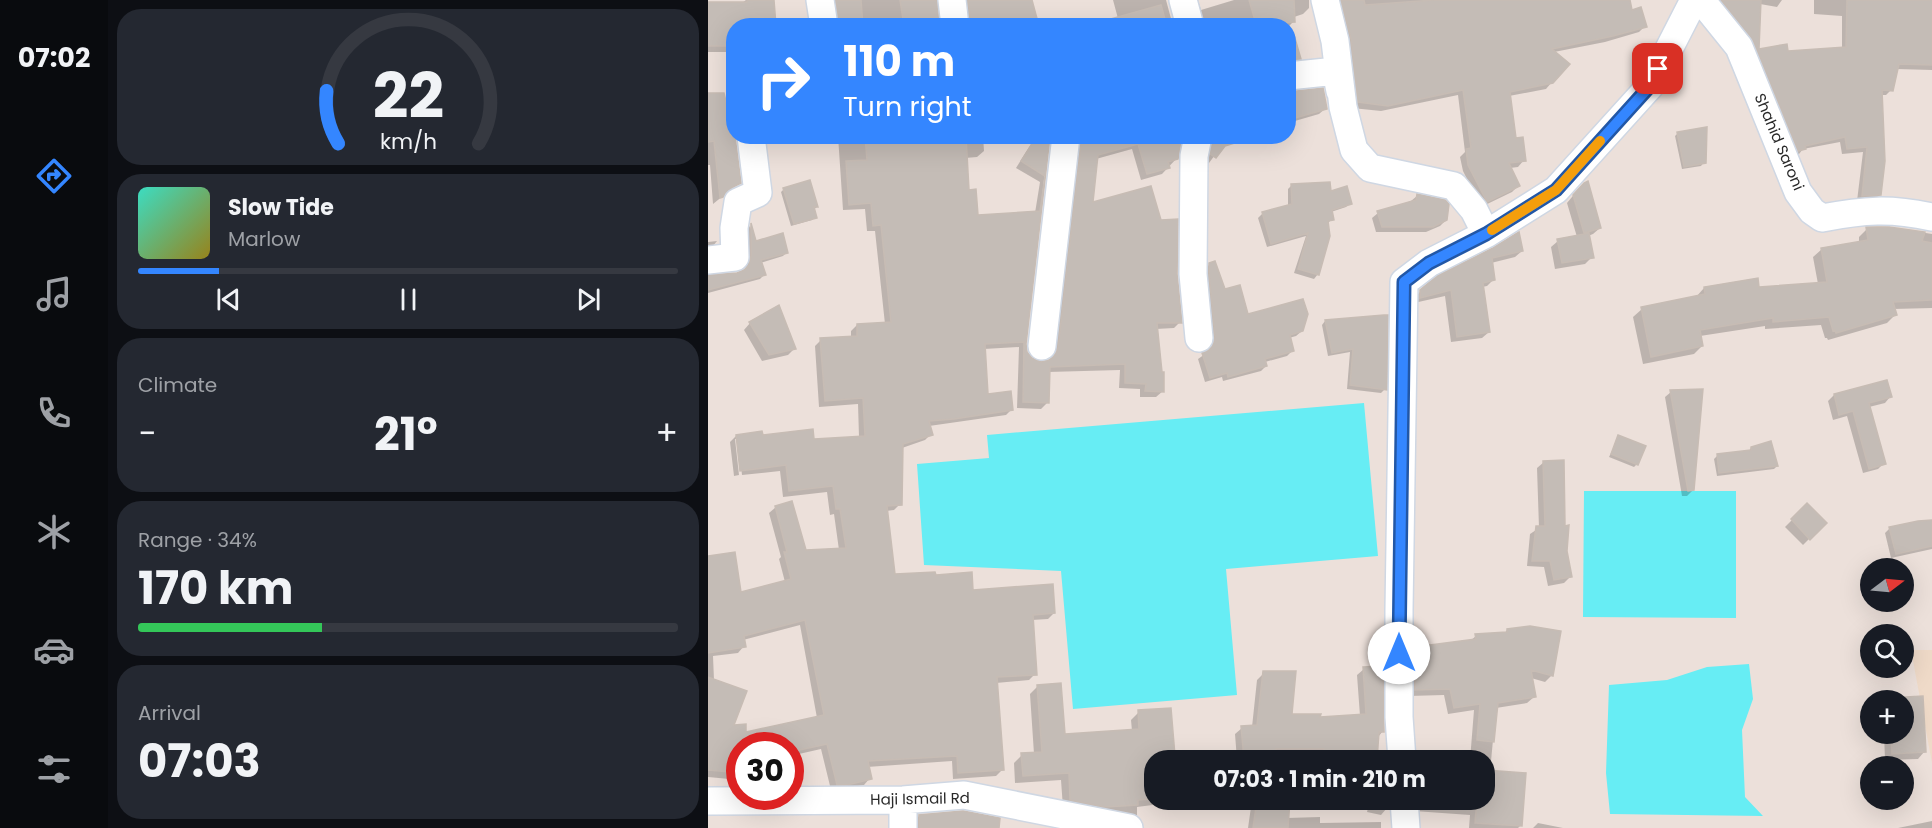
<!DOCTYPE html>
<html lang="en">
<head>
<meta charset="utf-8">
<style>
	body { margin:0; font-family:Poppins,sans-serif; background:#242831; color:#f1f3f6; height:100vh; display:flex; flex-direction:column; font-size:22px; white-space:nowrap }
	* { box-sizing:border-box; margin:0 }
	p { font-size:20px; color:#9ea1a6 }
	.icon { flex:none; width:33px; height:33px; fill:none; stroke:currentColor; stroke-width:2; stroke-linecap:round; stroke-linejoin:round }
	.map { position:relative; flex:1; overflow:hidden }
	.details { display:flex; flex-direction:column; gap:9px; padding:9px; background:#0d0f14; width:600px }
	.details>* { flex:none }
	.hud { position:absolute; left:18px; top:18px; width:570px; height:126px; border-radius:24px; box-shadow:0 6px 24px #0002; background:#3486ff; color:#fff; overflow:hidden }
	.needle { width:39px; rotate:74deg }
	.controls { position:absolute; left:1152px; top:558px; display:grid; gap:12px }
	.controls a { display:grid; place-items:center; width:54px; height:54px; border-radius:50%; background:#171b24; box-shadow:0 6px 24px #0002; font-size:30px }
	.speed { position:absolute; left:18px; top:732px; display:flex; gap:12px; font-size:30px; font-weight:700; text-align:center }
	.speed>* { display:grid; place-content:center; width:78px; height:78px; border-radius:50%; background:#171b24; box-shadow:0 6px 24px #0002; line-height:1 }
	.speed .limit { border:9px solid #d22; background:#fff; color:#111 }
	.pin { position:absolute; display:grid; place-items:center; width:51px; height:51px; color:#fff; margin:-26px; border-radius:12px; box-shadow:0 3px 9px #0006 }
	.me { position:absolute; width:66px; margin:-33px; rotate:0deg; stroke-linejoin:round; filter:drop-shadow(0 0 4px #0008) }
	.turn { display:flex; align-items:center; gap:21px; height:126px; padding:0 18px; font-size:27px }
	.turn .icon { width:78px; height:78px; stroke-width:2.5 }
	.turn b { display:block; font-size:42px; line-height:51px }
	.big { font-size:45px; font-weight:700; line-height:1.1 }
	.details .tile { flex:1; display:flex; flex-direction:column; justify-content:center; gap:9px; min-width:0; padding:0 21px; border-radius:24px; background:#242831 }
	.details .dial { align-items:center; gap:0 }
	.dial svg { height:156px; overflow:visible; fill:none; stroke:#363941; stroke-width:7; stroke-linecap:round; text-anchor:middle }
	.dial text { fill:#f1f3f6; stroke:none }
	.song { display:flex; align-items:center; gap:18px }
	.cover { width:72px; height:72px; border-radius:9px; background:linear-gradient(135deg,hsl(170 70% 55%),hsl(50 70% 35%)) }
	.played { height:6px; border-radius:3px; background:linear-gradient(90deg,#3486ff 15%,#363941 15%) }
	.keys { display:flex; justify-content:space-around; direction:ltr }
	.heat { display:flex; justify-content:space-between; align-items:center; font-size:33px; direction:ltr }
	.charge { height:9px; border-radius:4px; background:linear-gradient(90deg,#34c759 34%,#363941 0) }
	.trip { position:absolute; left:436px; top:750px; width:351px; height:60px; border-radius:24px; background:#171b24; box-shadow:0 6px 24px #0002; font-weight:700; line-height:60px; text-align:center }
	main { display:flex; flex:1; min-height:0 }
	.menu { display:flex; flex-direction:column; width:108px; justify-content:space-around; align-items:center; background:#090b0e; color:#9ea1a6 }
	.menu .icon { width:42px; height:42px }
	.menu .on { color:#3486ff }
	.menu b { font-size:27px; color:#f1f3f6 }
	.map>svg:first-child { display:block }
	.education { fill:#efdac8 }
	.water { fill:#67edf4 }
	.shadow { fill:#0003; fill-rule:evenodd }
	.building { fill:#c4bcb6; stroke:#c7bcb4; stroke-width:1.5 }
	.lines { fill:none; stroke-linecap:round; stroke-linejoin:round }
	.street-casing { stroke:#cfd7e3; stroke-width:30 }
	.street { stroke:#fff; stroke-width:27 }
	.route-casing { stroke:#2257a6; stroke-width:15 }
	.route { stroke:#3486ff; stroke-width:10 }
	.slow { stroke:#f59e0b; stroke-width:10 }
	.labels { text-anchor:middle; stroke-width:4.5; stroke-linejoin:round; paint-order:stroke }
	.street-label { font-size:15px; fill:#292929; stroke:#fff }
</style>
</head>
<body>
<main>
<nav class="menu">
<b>07:02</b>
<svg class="icon on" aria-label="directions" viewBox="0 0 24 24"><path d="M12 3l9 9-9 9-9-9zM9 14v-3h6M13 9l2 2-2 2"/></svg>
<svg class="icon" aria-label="music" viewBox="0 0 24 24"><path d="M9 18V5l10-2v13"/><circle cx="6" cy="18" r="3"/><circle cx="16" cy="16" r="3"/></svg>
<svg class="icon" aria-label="phone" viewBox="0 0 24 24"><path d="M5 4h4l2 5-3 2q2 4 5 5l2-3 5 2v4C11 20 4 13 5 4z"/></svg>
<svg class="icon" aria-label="climate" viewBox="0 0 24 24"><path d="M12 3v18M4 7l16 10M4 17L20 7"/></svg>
<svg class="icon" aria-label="car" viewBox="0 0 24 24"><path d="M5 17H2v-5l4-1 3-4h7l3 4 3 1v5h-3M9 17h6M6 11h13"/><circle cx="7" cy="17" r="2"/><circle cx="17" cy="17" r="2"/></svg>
<svg class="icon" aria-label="filters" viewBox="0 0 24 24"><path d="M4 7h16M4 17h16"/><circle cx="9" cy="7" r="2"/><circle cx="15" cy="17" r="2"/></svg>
</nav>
<section class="details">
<div class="tile dial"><svg viewBox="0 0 100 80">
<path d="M14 69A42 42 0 1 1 86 69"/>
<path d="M14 69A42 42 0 0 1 8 42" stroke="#3486ff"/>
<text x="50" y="56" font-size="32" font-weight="700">22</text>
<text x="50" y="72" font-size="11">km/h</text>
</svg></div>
<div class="tile">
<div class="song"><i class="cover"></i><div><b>Slow Tide</b><p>Marlow</p></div></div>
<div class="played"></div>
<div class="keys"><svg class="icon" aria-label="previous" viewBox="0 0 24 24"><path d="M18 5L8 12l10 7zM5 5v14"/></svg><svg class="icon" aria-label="pause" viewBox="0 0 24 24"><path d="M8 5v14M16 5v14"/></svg><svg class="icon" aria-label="next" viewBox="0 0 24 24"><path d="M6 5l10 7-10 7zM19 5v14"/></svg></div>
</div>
<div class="tile"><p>Climate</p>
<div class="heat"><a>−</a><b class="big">21°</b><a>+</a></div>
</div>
<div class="tile"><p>Range · 34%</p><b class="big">170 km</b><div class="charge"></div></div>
<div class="tile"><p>Arrival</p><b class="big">07:03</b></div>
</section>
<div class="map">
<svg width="1224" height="828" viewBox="0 0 1224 828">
	<rect width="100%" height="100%" fill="#ece0da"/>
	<!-- education -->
	<path class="education" d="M1203 650H1224V763Z"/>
	<!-- water -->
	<path class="water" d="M656 403 670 556 518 569 529 695 365 709 353 571 216 565 209 464 281 458 279 435Z
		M876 491H1028V618L875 617Z
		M1041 664 1045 699 1034 730 1037 797 1055 816 902 814 898 773 901 685 959 680 999 667Z"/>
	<!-- shadow -->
	<path class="shadow" d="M38 0H64L26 26 25 46 19 52H0V3H34Z
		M119 0H227L230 26H125Z
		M252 0H322L328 19 334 18 335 26H255Z
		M405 0H458L465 26H412Z
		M483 0H490L493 10 526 0H601V8L595 14 586 17V21L581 26 591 58 585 65H580V26H491Z
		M625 0H921L923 12 937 26 931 32 897 42 846 52 844 82 838 89 801 96 806 140 816 160 810 167 802 168 810 186 804 192 773 207 755 171 752 157 757 152 750 95 673 111 644 108Z
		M1004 0H1074L1069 7 1052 4 1049 51 1079 53 1134 49V16L1106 14V0H1224V70L1188 69 1183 90 1178 95H1172V195L1166 200 1149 201 1155 152 1134 154 1132 142 1095 149 1091 154 1085 155Z
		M392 19 401 26H386Z
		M580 93 618 108 611 114 580 123Z
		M0 95 31 183 5 204 2 165H0Z
		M970 133 996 162 993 166 974 169 967 136Z
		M130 136H275L276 151 269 157 257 158 259 191 268 217 327 213 332 182 308 168 328 136H341L317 344 318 352 323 359 333 363 341 362 344 355 368 145 367 136H472L469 158 454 174 433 180 424 149 388 159 384 204 468 274 472 322 466 328 448 329 455 391 448 397H432V389L411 388 412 370 340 372 339 403 333 409 309 408 311 347 276 349 279 395 304 409 298 415 221 426 223 434 217 440 194 448 192 504 186 510 178 511 185 576 226 577 264 592 346 613 340 619 324 620 327 674 321 680 288 683 294 770 288 776 245 779 244 761 159 767 162 778 156 785 123 790 113 749 82 756V746H32V780L0 777V558L32 594 77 582 71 559 73 557 61 513 68 507 97 552 131 550 126 514 122 515 119 492 75 497 72 471 34 475 30 439H27L31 475 26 476 22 442 28 436 105 440 151 437 150 404 111 407 107 346 113 340 143 338V331L149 325 177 324 167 231H159L157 209 135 210ZM92 625 109 718 37 734 23 726 6 680 5 656 30 653 36 646 35 640Z
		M499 136H521L501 163 497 161Z
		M584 185 621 193 642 203 638 207 623 212 624 219 620 223 610 274 606 279 586 273 598 236 559 247 550 218 554 214 580 206V189Z
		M76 189 109 207 105 210 107 217 104 220 83 226 73 192Z
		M869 191 892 228 885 234 880 236 884 257 877 264 847 269 843 247 850 241 869 237 859 203Z
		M709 196 738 220 732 226 718 232H668L664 218 670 213 703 201Z
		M42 226 47 243 79 252 75 256 52 263 56 275 52 279 0 293V277L30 274 37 270 39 261V229Z
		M1159 229H1193L1224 234V308L1185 309 1187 315 1179 323 1120 340 1119 338H1117L1113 325 1057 329V326L992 336 994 346 986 354 935 364 925 317 934 309 988 297 996 288H1050L1110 284 1105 257 1114 249 1151 243V237Z
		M9 241 5 246 0 247V242Z
		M786 249 814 251 807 257 783 263 785 280 779 286 774 287 781 332 774 338 743 342 737 296 706 303V298L713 291Z
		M502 264 516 291 539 316 594 331 588 336 581 338 585 350 579 356 557 362 558 366 553 371 515 381 514 377 497 382 490 359 500 352 502 343 496 270Z
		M678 316 677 389 673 393 639 389 642 352 620 356 614 325 617 321Z
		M42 323 86 349 80 355 54 361 36 330Z
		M1178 382 1182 397 1177 403 1161 407 1176 463 1170 469 1155 473 1139 416 1125 420 1120 401 1126 395Z
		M963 392 985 490 979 496H974L957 397Z
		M911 437 929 464 926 467 901 457Z
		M1043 448 1069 466 1066 469 1009 476 1006 459 1009 456 1040 452Z
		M836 462 863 576 856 583 840 586 836 567 819 566 822 534 831 528 829 468Z
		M1099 505 1117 523 1095 545 1077 527Z
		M1224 522V549L1183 558 1177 533 1182 528Z
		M799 630 844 675 837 682 823 678 826 697 819 703 788 708 782 772 813 825 810 828H761L762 815 706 811 703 800H777V760H762L766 710 740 714 736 695 701 696V655L707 649 762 641 768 636 796 634Z
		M656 669 675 731 670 737 667 760H611L610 755H584V760H529L527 734 534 728 544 727 549 680 556 673 583 716 611 718 652 716 649 675Z
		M330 686 355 735 424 731 423 720 431 712 462 710 466 760H447V800H471L468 802 429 807V815L422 823 355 808 353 780 307 783 306 763 314 755 326 754 322 694Z
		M1214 698 1216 752 1210 759 1177 760 1176 734H1196V700H1180Z
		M544 800H581L579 818 612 817V823L673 822V828H540Z
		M662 800H680L679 808 673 815 659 812Z
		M211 816 289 828H205V823Z
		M1224 821V828H1190Z
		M830 823 855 828H825Z"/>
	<!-- building -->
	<path class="building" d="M39 0H66L68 26H26V46H0V2H39Z
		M128 0H153L155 26H131Z
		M192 0H229L231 26H196Z
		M260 0H324L331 26H263Z
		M541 0H586L587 22 548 24Z
		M633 0H656L657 5 726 0H922L924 10 933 7 939 27 905 36 844 49 862 64 845 83 802 92 808 138 815 137 818 161 801 163 812 186 779 202 760 165 758 149 763 148 755 90 680 106 650 102 643 39Z
		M1013 0H1053L1051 49 1079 44 1080 51 1138 47 1139 0H1224V65L1191 64 1185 91 1174 90 1177 161 1173 195 1154 196 1159 147 1139 149 1137 137 1097 146 1098 149 1090 151 1045 41Z
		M453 5 459 26H400L399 20Z
		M586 35 593 59 580 60V36Z
		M615 88 619 109 580 120V92Z
		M0 93H16L26 136 27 137 33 183 23 188 15 197 12 198 6 141 0 142Z
		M999 127 998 163 976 167 969 132Z
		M157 136H258L261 190 268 189 270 215 332 211 337 176 313 161 329 136H342L318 344 319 352 324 358 333 362 341 360 346 356 350 348 374 136H474L470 159 460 162 462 168 439 174 430 144 390 155 385 202 443 186 453 220 470 219 469 274 474 323H449L454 372H456V392L437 391 438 384 417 383V364L342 367 341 403 315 402 316 342 277 344 280 394 303 391 305 410 246 419 221 421 225 435 195 444 194 505 179 506 187 574 227 572 228 575 264 572 265 590 345 584 347 613 325 615 329 675 289 677 296 770 250 773 249 756 160 761 164 779 139 785H129L119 744 82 752V746H32V773L0 770V677L39 691 26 725 38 724V732L116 715 97 620 36 636 38 647 0 653V556L27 552 33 592 83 579 76 552H79L67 506 84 501 98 550 138 548 132 509H128L125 486 81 491 78 465 32 471 28 435 54 431 55 435 105 429 106 439 157 436 155 398 117 401 112 338 149 336V324L183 322 173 225 165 226 163 203 141 205 138 161 159 160Z
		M505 136H530V142L517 146 508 158 502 154Z
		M102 180 110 207H106L109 218 86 224 75 188Z
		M880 181 893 228 876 233 865 195 876 183Z
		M622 182 623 191 639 186 644 204 624 210 626 220 620 221 622 236 611 275 590 269 600 233 563 244 554 212 584 204 583 184Z
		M709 194 737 200 741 204 739 220 725 227H674L669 211 708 200Z
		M43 223 48 241 75 233 80 253 53 260 58 275 0 290V275L29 273 36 270 41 265 43 256Z
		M1158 227H1181L1217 232 1214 241 1224 243V300L1185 302 1189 315 1128 333 1127 330 1125 331 1121 317 1065 322V318L992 330 995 346 943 357 933 307 997 294 996 287 1050 278 1051 287 1119 282 1113 248 1160 240Z
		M811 232 815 251 784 258 787 280 775 283 782 332 749 337 743 290 712 298V290L729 276 785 248Z
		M881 233 886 258 854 263 849 239Z
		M507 261 517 289 532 285 540 314 595 299 600 314 595 331 582 335 586 351 557 359 559 366 520 377 519 373 502 378 494 353 501 350 505 345 507 337 501 273V263Z
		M71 305 88 349 61 355 41 322Z
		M676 315H680L679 390 642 385 645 349 624 353 617 320Z
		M1179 380 1184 397 1161 403 1178 464 1161 469 1145 411 1131 415 1126 394Z
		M995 389 986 490 980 491 962 390Z
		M910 435 938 446 930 465 903 454Z
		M1063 441 1070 466 1011 473 1009 454 1043 450V447Z
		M856 460 857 526 861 525 859 551 864 577 846 580 842 561H824L828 526H837L835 461Z
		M1099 503 1119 523 1102 540 1083 519Z
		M1224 520V546L1188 554 1181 527 1210 521Z
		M822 626 853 631 845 676 823 670 828 697 790 703 786 742 769 740 772 704 746 708 742 689 707 690V647L768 639 767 634 799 632V629Z
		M675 666 676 732H671L669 760H619L616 749H568L569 760H536L533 726 549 725 555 671H588L584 714H613L612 717 658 714 655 667Z
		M353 683 357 734 431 729 430 710 463 708 467 756 447 757V799L430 800V805L397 807 362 800 361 773 315 776 313 753 334 752 329 685Z
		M1215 696 1218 752 1184 754 1183 734H1196V700H1181V698Z
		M777 770 818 773 814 826 767 823 769 800H777Z
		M549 800H582L580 828H545Z
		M255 811 292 818 291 828H211V815Z"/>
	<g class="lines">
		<!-- street casing -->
		<g class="street-casing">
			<path id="street" d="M112 0 116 26
				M244 0 247 26
				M475 0 482 26
				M617 0 627 41 635 107 646 150 662 168 746 186 766 210 778 234
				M993 0 1031 47 1090 192 1104 211 1114 218C1156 210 1182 208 1224 217
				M580 76 628 71 632 91
				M490 136 486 156 485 274 491 338
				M0 260 27 257 26 228 30 202 50 193 43 136
				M334 346 358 136
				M694 760 691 717V610L696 282 721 263 778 234 848 190 942 86 986 0
				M195 800V828
				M696 800 698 828
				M0 801 195 800 256 795 421 828"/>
		</g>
		<!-- street -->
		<use href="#street" class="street"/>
	</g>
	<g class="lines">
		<!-- route casing -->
		<g class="route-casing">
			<path id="route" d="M691 653 696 282 721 263 778 234 848 190 942 86 950 69"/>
		</g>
		<!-- route -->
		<use href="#route" class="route"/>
		<!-- slow -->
		<path class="slow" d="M784 230 848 190 892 141"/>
	</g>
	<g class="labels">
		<!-- street labels -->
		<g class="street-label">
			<text transform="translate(1071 142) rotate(67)" y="5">Shahid Saroni</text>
			<text transform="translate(212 799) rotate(-1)" y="5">Haji Ismail Rd</text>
		</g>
	</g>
</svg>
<div class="controls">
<a><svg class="needle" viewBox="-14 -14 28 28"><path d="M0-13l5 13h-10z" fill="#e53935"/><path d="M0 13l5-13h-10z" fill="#9ea1a6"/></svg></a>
<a><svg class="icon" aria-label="search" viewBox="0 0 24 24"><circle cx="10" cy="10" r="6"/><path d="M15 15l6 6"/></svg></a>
<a>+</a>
<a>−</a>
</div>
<div class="speed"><div class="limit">30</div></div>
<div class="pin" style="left:950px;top:69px;background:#d93025"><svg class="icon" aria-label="arrive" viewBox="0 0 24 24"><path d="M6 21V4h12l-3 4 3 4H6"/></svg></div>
<svg class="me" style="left:691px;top:653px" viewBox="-20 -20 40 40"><circle r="19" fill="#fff"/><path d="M0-13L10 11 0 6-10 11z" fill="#3486ff"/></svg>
<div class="trip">07:03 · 1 min · 210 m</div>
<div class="hud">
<div class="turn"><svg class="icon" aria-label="right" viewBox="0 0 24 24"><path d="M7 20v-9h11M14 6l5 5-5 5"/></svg><div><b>110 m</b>Turn right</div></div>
</div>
</div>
</main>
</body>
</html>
